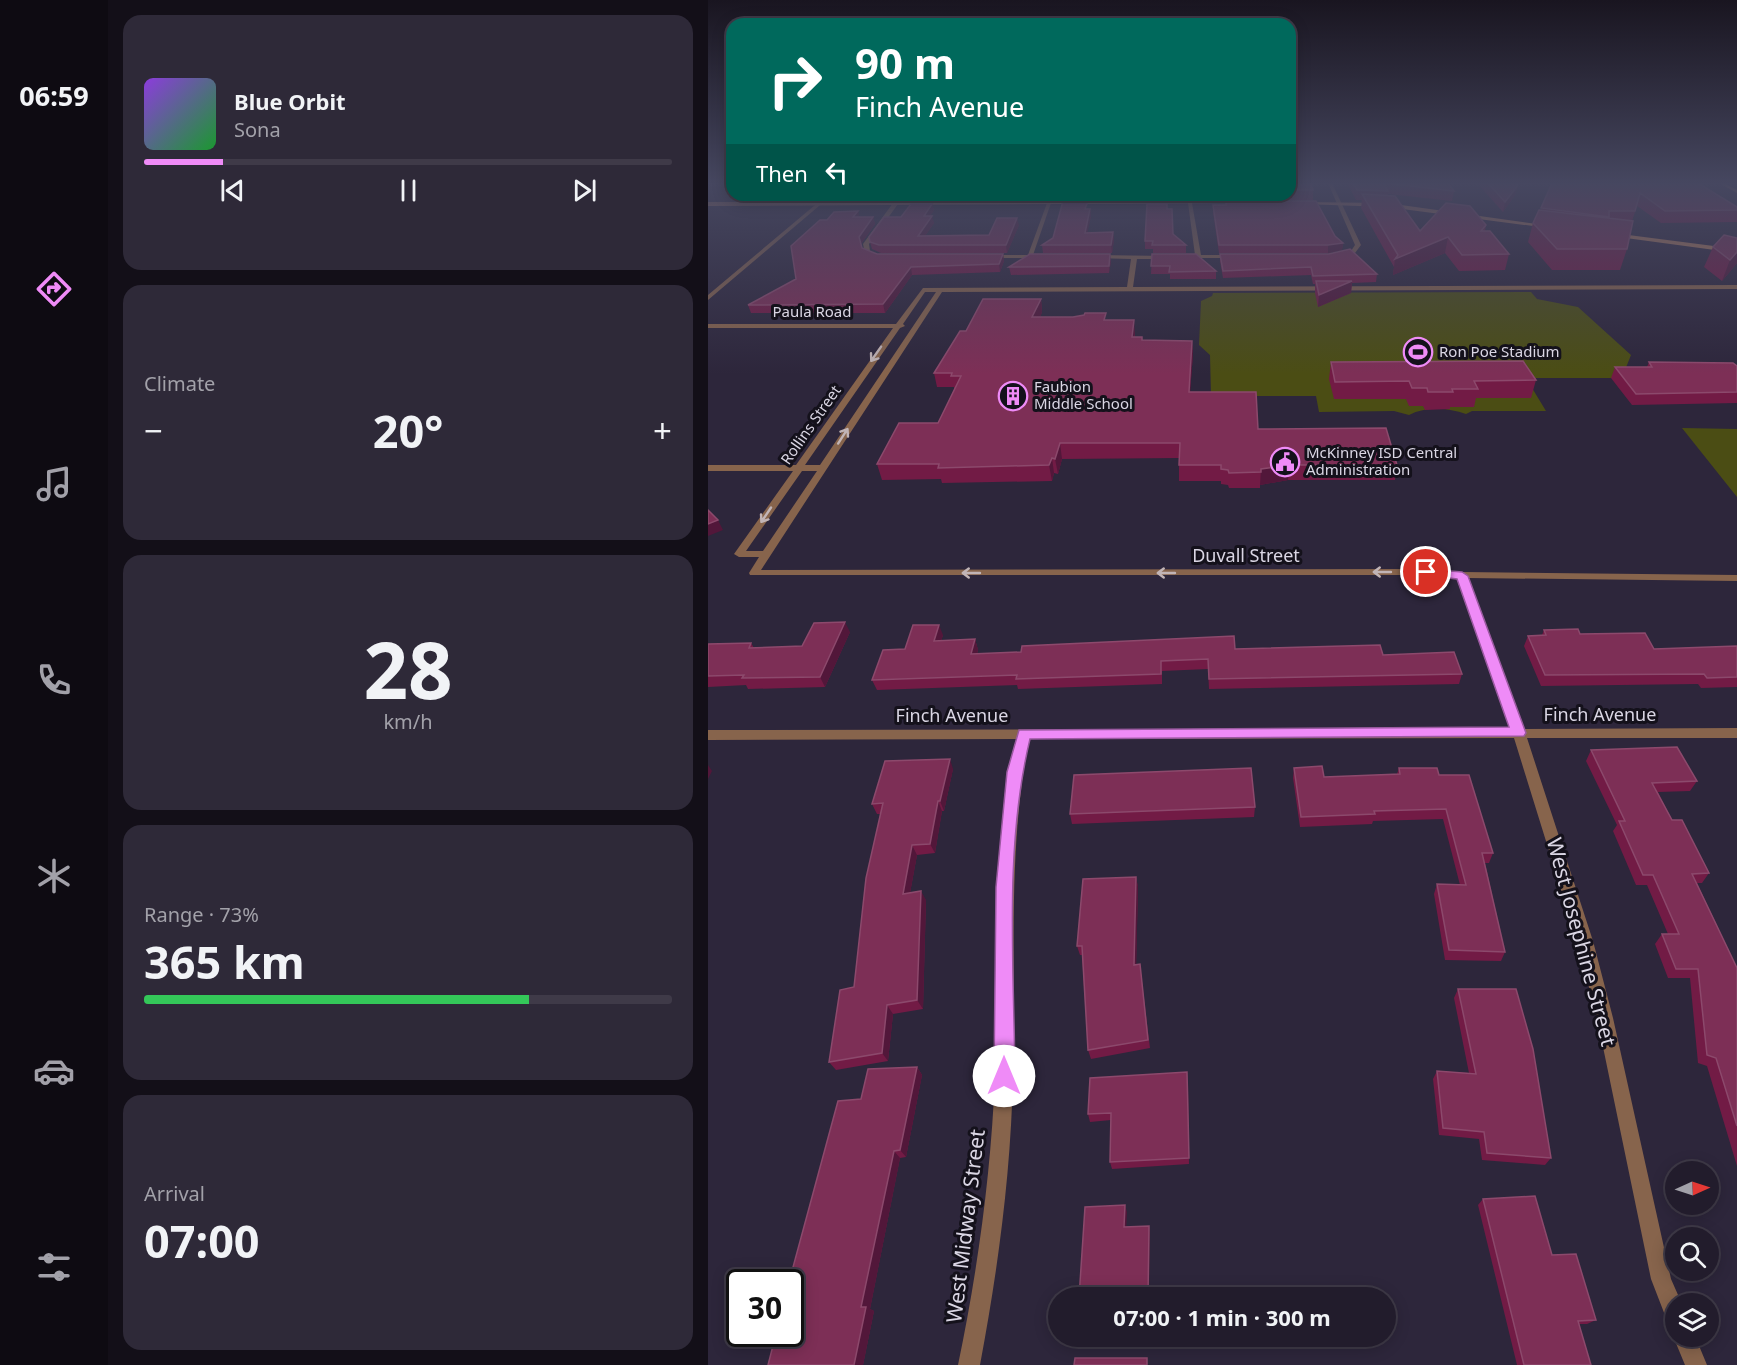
<!DOCTYPE html>
<html lang="en">
<head>
<meta charset="utf-8">
<style>
	body { margin:0; font-family:"Noto Sans",sans-serif; background:#2e2938; color:#f1f3f6; height:100vh; display:flex; flex-direction:column; font-size:22px; white-space:nowrap }
	* { box-sizing:border-box; margin:0 }
	p { font-size:20px; color:#a2a1a9 }
	.icon { flex:none; width:33px; height:33px; fill:none; stroke:currentColor; stroke-width:2; stroke-linecap:round; stroke-linejoin:round }
	.map { position:relative; flex:1; overflow:hidden }
	.side { display:flex; flex-direction:column; gap:15px; padding:15px; background:#130f18; width:600px }
	.side>* { flex:none }
	.guide { position:absolute; left:18px; top:18px; width:570px; height:183px; border-radius:18px; box-shadow:0 3px 15px #0003,0 0 0 2px #3f3a48; background:#00695c; color:#fff; overflow:hidden }
	.needle { width:39px; rotate:87deg }
	.controls { position:absolute; left:957px; top:1161px; display:grid; gap:12px }
	.controls a { display:grid; place-items:center; width:54px; height:54px; border-radius:50%; background:#221c2c; box-shadow:0 3px 15px #0003,0 0 0 2px #3f3a48; font-size:30px }
	.speed { position:absolute; left:18px; top:1269px; display:flex; gap:12px; font-size:30px; font-weight:700; text-align:center }
	.speed>* { display:grid; place-content:center; width:78px; height:78px; border-radius:50%; background:#221c2c; box-shadow:0 3px 15px #0003,0 0 0 2px #3f3a48; line-height:1 }
	.speed .limit { border:3px solid #111; border-radius:9px; background:#fff; color:#111 }
	.pin { position:absolute; display:grid; place-items:center; width:51px; height:51px; color:#fff; margin:-26px; border:3px solid #fff; border-radius:50%; box-shadow:0 2px 6px #0007 }
	.me { position:absolute; width:66px; margin:-33px; rotate:0deg; stroke-linejoin:round; filter:drop-shadow(0 0 4px #0008) }
	.turn { display:flex; align-items:center; gap:21px; height:126px; padding:0 30px; font-size:27px }
	.turn .icon { width:78px; height:78px; stroke-width:2.5 }
	.turn b { display:block; font-size:42px; line-height:51px }
	.then { display:flex; align-items:center; height:57px; padding:0 30px; background:#0003; gap:12px; font-size:22px }
	.big { font-size:45px; font-weight:700; line-height:1.1 }
	.side .card { flex:1; display:flex; flex-direction:column; justify-content:center; gap:9px; min-width:0; padding:0 21px; border-radius:18px; background:#2e2938 }
	.side .dial { align-items:center; gap:0 }
	.dial b { font-size:78px; line-height:1 }
	.song { display:flex; align-items:center; gap:18px }
	.cover { width:72px; height:72px; border-radius:9px; background:linear-gradient(135deg,hsl(270 70% 55%),hsl(130 70% 35%)) }
	.played { height:6px; border-radius:3px; background:linear-gradient(90deg,#ef8bf7 15%,#3f3a48 15%) }
	.keys { display:flex; justify-content:space-around; direction:ltr }
	.heat { display:flex; justify-content:space-between; align-items:center; font-size:33px; direction:ltr }
	.charge { height:9px; border-radius:4px; background:linear-gradient(90deg,#34c759 73%,#3f3a48 0) }
	.trip { position:absolute; left:340px; top:1287px; width:348px; height:60px; border-radius:30px; background:#221c2c; box-shadow:0 3px 15px #0003,0 0 0 2px #3f3a48; font-weight:700; line-height:60px; text-align:center }
	main { display:flex; flex:1; min-height:0 }
	.tabs { display:flex; flex-direction:column; width:108px; justify-content:space-around; align-items:center; background:#0e0b12; color:#a2a1a9 }
	.tabs .icon { width:42px; height:42px }
	.tabs .selected { color:#ef8bf7 }
	.tabs b { font-size:27px; color:#f1f3f6 }
	.map>svg:first-child { display:block }
	.green { fill:#4b4d14 }
	.lines { fill:none; stroke-linecap:round; stroke-linejoin:round }
	.street { fill:#87644c; fill-rule:evenodd }
	.secondary { fill:#bc835c; fill-rule:evenodd }
	.wall { fill:#721b45 }
	.shaded-wall { fill:#52173a }
	.building { fill:#7d2f56; stroke:#8c496c; stroke-width:1.5 }
	.oneway { stroke:#c1b4b6 }
	.route { fill:#ef8bf7; stroke:#9b5aa1; stroke-width:1.5 }
	.labels { text-anchor:middle; stroke-width:6; stroke-linejoin:round; paint-order:stroke }
	.far-street-label { font-size:15px; fill:#dad6e4; stroke:#14111b }
	.far-poi-label { font-size:15px; fill:#dad6e4; stroke:#14111b; text-anchor:start }
	.street-label { font-size:18px; fill:#dad6e4; stroke:#14111b }
	.near-street-label { font-size:21px; fill:#dad6e4; stroke:#14111b }
</style>
</head>
<body>
<main>
<nav class="tabs">
<b>06:59</b>
<svg class="icon selected" aria-label="directions" viewBox="0 0 24 24"><path d="M12 3l9 9-9 9-9-9zM9 14v-3h6M13 9l2 2-2 2"/></svg>
<svg class="icon" aria-label="music" viewBox="0 0 24 24"><path d="M9 18V5l10-2v13"/><circle cx="6" cy="18" r="3"/><circle cx="16" cy="16" r="3"/></svg>
<svg class="icon" aria-label="phone" viewBox="0 0 24 24"><path d="M5 4h4l2 5-3 2q2 4 5 5l2-3 5 2v4C11 20 4 13 5 4z"/></svg>
<svg class="icon" aria-label="climate" viewBox="0 0 24 24"><path d="M12 3v18M4 7l16 10M4 17L20 7"/></svg>
<svg class="icon" aria-label="car" viewBox="0 0 24 24"><path d="M5 17H2v-5l4-1 3-4h7l3 4 3 1v5h-3M9 17h6M6 11h13"/><circle cx="7" cy="17" r="2"/><circle cx="17" cy="17" r="2"/></svg>
<svg class="icon" aria-label="filters" viewBox="0 0 24 24"><path d="M4 7h16M4 17h16"/><circle cx="9" cy="7" r="2"/><circle cx="15" cy="17" r="2"/></svg>
</nav>
<section class="side">
<div class="card">
<div class="song"><i class="cover"></i><div><b>Blue Orbit</b><p>Sona</p></div></div>
<div class="played"></div>
<div class="keys"><svg class="icon" aria-label="previous" viewBox="0 0 24 24"><path d="M18 5L8 12l10 7zM5 5v14"/></svg><svg class="icon" aria-label="pause" viewBox="0 0 24 24"><path d="M8 5v14M16 5v14"/></svg><svg class="icon" aria-label="next" viewBox="0 0 24 24"><path d="M6 5l10 7-10 7zM19 5v14"/></svg></div>
</div>
<div class="card"><p>Climate</p>
<div class="heat"><a>−</a><b class="big">20°</b><a>+</a></div>
</div>
<div class="card dial"><b>28</b><p>km/h</p></div>
<div class="card"><p>Range · 73%</p><b class="big">365 km</b><div class="charge"></div></div>
<div class="card"><p>Arrival</p><b class="big">07:00</b></div>
</section>
<div class="map">
<svg width="1029" height="1365" viewBox="0 0 1029 1365">
	<rect width="100%" height="100%" fill="#2d263b"/>
	<!-- green -->
	<path class="green" d="M823 292 829 299 870 307 923 355 917 370 926 378H818L838 411H764L758 414C740 408 719 406 701 415L686 411 611 412 608 396H503L502 355 491 345 493 301 504 296 505 293Z
		M974 428 1029 429V497Z"/>
	<g class="lines">
		<!-- street -->
		<path class="street" d="M620 183H624L653 245 647 253 631 257 628 255 643 251 647 245Z
			M119 195H124L0 300V295Z
			M341 202 343 203 325 255 334 256V258H278L280 255H320L339 203Z
			M482 202 484 203 493 255H527L529 258H476V256L487 255 480 203Z
			M185 203 190 204 161 244 162 251 173 256 170 258 157 253 155 244Z
			M388 255 460 256 458 259H429L425 287 1029 285V289L234 292 53 570 719 569 754 572 1029 575V581L760 578 816 729 1029 728V738H819L885 941 905 1018 963 1279 974 1304H968V1325L960 1323 943 1279 889 1018 869 941 806 738 321 739C299 851 308 963 305 1075 303 1173 290 1269 272 1365H250C270 1269 283 1173 287 1076 292 963 285 850 309 739L0 740V730L803 729 750 578 719 575H42L41 573 51 557H31L26 554 85 471H0V465H88L185 328H0V324H188L215 288 419 287 423 259 386 258ZM217 292H228L112 465H97L192 328 197 326 195 324ZM94 471H109L55 551H38Z
			M968 1330V1336H987L999 1365H977L965 1336Z"/>
		<!-- secondary -->
		<path class="secondary" d="M1011 183H1016L1029 190V193Z
			M0 202H533L535 203 0 206Z
			M593 202 679 203 843 226 840 228 679 207 595 204Z
			M905 233 1029 249V253L903 236Z"/>
	</g>
	<!-- wall -->
	<path class="wall" d="M582 183 605 190V200H517L516 195H582Z
		M639 183H740L746 191 744 201 680 194V196L712 231 778 225 777 231 801 254 797 270 751 271 737 253 685 275 686 267 653 208 654 200H648Z
		M769 183H808L810 185 807 195 795 212Z
		M844 183H990L1029 207V222L953 223 929 206 924 221 919 249 912 270H844L820 242 825 223 833 210Z
		M358 195H385L384 200H359Z
		M224 204 226 210 222 216 226 223 217 236 281 235 311 225 299 253H173L164 249 162 242 193 217Z
		M505 205 627 236 635 243 634 250 620 253H511L505 212Z
		M381 209H382L383 216 379 232H405L406 240 404 253H335L334 245 345 238Z
		M459 209 465 234 478 245V253H445V249H437V241Z
		M150 211 151 217H165L167 224 153 244 154 248 169 254H295L296 261 292 272 204 275 177 313H43L40 305 88 279Z
		M1005 247 1029 263 1014 281 996 267Z
		M444 254 508 271V279H462V274H443Z
		M512 254 669 274 668 282 644 283 643 293 610 307 607 293V284H605L603 275 515 278 512 261Z
		M403 261 401 273 303 275 301 267Z
		M333 299 334 312 332 317 399 320 427 333V337L434 340 484 341 485 354 482 392 550 429 689 465 687 480H580L552 485V488H521L520 485 513 484V481H471V458L354 459 350 474 346 473 344 481 234 483 233 479 174 480 169 464 230 423 246 390V387H229L226 373 258 331Z
		M623 362 828 380 823 398H768L766 407H742V409L717 410 715 406H701L698 399H626L621 379Z
		M941 362 1029 366V403L924 405 903 378 907 367H939Z
		M836 630 872 634 946 649 1029 646V687L993 688 990 684 833 686 816 646 820 636 834 635Z
		M142 632 117 687 40 689 38 685 0 687V644L43 643 46 648 94 646Z
		M235 635 233 641 267 639 270 650 269 654 527 649 675 655 754 674 751 684 501 689 500 669 454 671V684L310 689 309 685 169 690 164 680 197 649Z
		M883 750 989 781 982 791 950 792 964 820 1001 873 994 883H989L1029 968V1166L999 1066 990 1063 982 978H960L947 944 954 934H960L939 885H928L905 831 909 825 878 761Z
		M586 768 616 777 689 774 691 768 731 775 785 853 781 863H777L797 952 793 961 737 960 726 894 729 884 752 885 735 819 665 821 664 824 592 827 585 778Z
		M245 769 236 811H234L227 853 209 855 202 893 218 900 215 1009 185 1014 180 1061 128 1070 121 1062 146 987 173 814H169L164 804Z
		M547 807 546 817 364 824 362 814Z
		M428 877 430 887 428 965 433 973 442 1048 383 1059 380 1050 374 955H372L369 946Z
		M750 989 843 1158 837 1165 774 1160 771 1139 731 1135 725 1079 729 1071 761 1073 746 998Z
		M209 1067 214 1075 198 1157 192 1158 162 1309 166 1311 155 1365 153 1099Z
		M480 1080 481 1164 404 1169 402 1162 403 1120 382 1122 380 1114Z
		M775 1199 844 1255 888 1320 879 1324H871L883 1365H809L770 1205Z"/>
	<!-- shaded-wall -->
	<path class="shaded-wall" d="M810 185 807 195 795 212 797 202Z
		M224 204 226 210 217 223 216 216Z
		M382 209 383 216 378 240 377 233Z
		M150 211 152 218 145 217Z
		M224 216 226 223 212 243 210 236Z
		M165 217 167 224 153 244 151 237Z
		M309 218 311 225 299 253 298 245Z
		M405 232 406 240 404 253 403 245Z
		M740 237 737 253 685 275 687 259Z
		M635 243 634 250 620 253V245Z
		M1029 252V263L1014 281 1022 260Z
		M295 254 296 261 292 272 291 264Z
		M402 254 403 261 401 273V266Z
		M203 267 204 275 177 313 175 304Z
		M644 281 643 293 610 307 611 295Z
		M333 299 334 312 327 330 324 317Z
		M426 320 427 333 425 350 424 337Z
		M484 341 485 354 481 407V392Z
		M352 443 354 459 350 474 347 459Z
		M344 458 346 473 344 481 341 465Z
		M581 465 580 480 552 485 553 469Z
		M10 520 15 530 0 536V524Z
		M137 622 142 632 117 687 112 677Z
		M231 625 235 635 230 651 226 641Z
		M267 639 270 650 266 665 263 654Z
		M242 759 245 769 236 811 232 801Z
		M0 765 4 771 0 779Z
		M230 801 234 811 227 853 222 844Z
		M204 845 209 855 200 904 195 894Z
		M428 877 430 887 428 974 426 965Z
		M213 891 218 900 215 1009 209 1000Z
		M179 1005 185 1014 180 1061 174 1053Z
		M209 1067 214 1075 198 1157 192 1150Z
		M186 1151 192 1158 162 1309 166 1311 155 1365H146L153 1307Z
		M417 1205 419 1212 418 1233 416 1227Z
		M441 1226 442 1232 441 1298H440Z"/>
	<!-- building -->
	<path class="building" d="M582 183H603L605 190H582Z
		M645 183H675L680 191 649 190Z
		M676 183H740L746 191Z
		M780 183H808L810 185 797 202Z
		M844 183H990L1029 207V210L957 211 932 193 927 211H901V217L833 208Z
		M654 194 687 196 712 231 738 203 762 206 778 225 773 231H782L801 254 754 255 740 237 687 259 690 255Z
		M355 201H380L377 209H382L377 233 405 232 403 245H334L345 238Z
		M518 201H608L627 236 635 243 620 245H511L505 205H518Z
		M203 204H224L216 216H224L210 236 281 235 289 218H309L298 245H171L162 242 161 237 176 217H193Z
		M439 204H459V209H464L465 234 478 245H444L445 241H437Z
		M831 210 925 221 919 249H849L825 223Z
		M150 211 145 217H165L151 237 154 248 169 254H295L291 264 203 267 175 304 40 305 88 279 83 246 112 220H119L126 212Z
		M1016 235 1029 238V252L1022 260 1005 247Z
		M642 249 669 274 605 276 603 267 515 271 512 254H621Z
		M322 254H402L401 266 301 267Z
		M444 254H488L508 271 461 272 462 266H443Z
		M608 281H644L611 295Z
		M275 299H333L324 317H365L376 315 377 313H398L396 320H426L424 337H434V340L484 341 481 392H548L550 429 678 428 689 465H581L553 469V472L521 473 520 470 513 469V465H471L472 443H352L347 459 344 458 341 465 230 468 231 464H169L191 423H230L253 376H243L244 373H226L252 331H258Z
		M815 361 828 380 766 381 770 389H744L745 392H720L719 388H704L701 381 627 382 623 362Z
		M941 362 1025 363 1029 366V392L928 394 907 367H944Z
		M0 510 10 520 0 524Z
		M137 622 112 677 34 678 36 675 0 676V644L43 643 41 648 94 646 106 623Z
		M205 625H231L226 641 267 639 263 654 313 652 314 646 526 636 527 649 672 645 675 655 746 652 754 674 501 679 500 659 453 661V674L308 679 309 675 164 680 175 650 197 649Z
		M870 629 872 634 937 633 946 649 1029 646V677L999 678 996 674 837 675 820 636 838 635 836 630Z
		M969 747 989 781 944 783 964 820H974L1001 873 984 874 1029 968V1126L1008 1058 999 1055 990 969H968L954 934H971L945 875H935L911 821H917L883 750Z
		M242 759 232 801H230L222 844 204 845 195 894 213 891 209 1000 179 1005 174 1053 121 1062 132 990 146 987 158 878 175 803 164 804 177 761Z
		M614 766 616 777 692 774 691 768H729L731 775H761L785 853H774L797 952 741 950 729 884 758 885 738 809 666 811 667 814 593 817 586 768Z
		M543 768 547 807 362 814 366 775Z
		M428 877 426 965 432 964 440 1040 380 1050 374 946H369L375 879Z
		M750 989H808L825 1049 843 1158 779 1153 776 1132 735 1128 729 1071 768 1074Z
		M209 1067 192 1150 186 1151 153 1307H158L146 1365H60L68 1334H82V1282H81L130 1101 153 1099 160 1069Z
		M479 1072 481 1158 402 1162 403 1113 380 1114 382 1078Z
		M827 1196 844 1255 868 1254 888 1320 870 1321 883 1365H816L775 1199Z
		M417 1205 416 1227 441 1226 440 1298H371L377 1207Z
		M367 1358H439V1365H366Z"/>
	<!-- one-way arrows -->
	<defs><path id="oneway-shaft" d="M-6 0H5M1.5-3L5.5 0L1.5 3" fill="none" stroke-width="1.6" stroke-linecap="round" stroke-linejoin="round" transform="scale(1.5)"/></defs>
	<g class="oneway">
		<use href="#oneway-shaft" transform="translate(168 354) rotate(125)"/>
		<use href="#oneway-shaft" transform="translate(135 436) rotate(-57)"/>
		<use href="#oneway-shaft" transform="translate(58 515) rotate(124)"/>
		<use href="#oneway-shaft" transform="translate(674 572) rotate(180)"/>
		<use href="#oneway-shaft" transform="translate(263 573) rotate(180)"/>
		<use href="#oneway-shaft" transform="translate(458 573) rotate(180)"/>
	</g>
	<!-- sky -->
	<linearGradient id="sky" x2="0" y2="1"><stop stop-color="#191520"/><stop offset="0.49" stop-color="#464760"/><stop offset="1" stop-color="#464760" stop-opacity="0"/></linearGradient>
	<rect width="1029" height="374" fill="url(#sky)"/>
	<!-- route -->
	<path class="route" d="M718 569 754 572 760 576 818 733 816 736 322 739C296 847 306 966 307 1076L304 1083 296 1086 289 1083 286 1076 288 887 299 772 311 730 801 727 749 579 714 575 713 572Z"/>
	<!-- icons -->
	<defs>
		<g id="stadium-ring" transform="scale(1.5)"><circle r="9.5" fill="#14111b" stroke="#ef8bf7" stroke-width="1.5"/><path d="M0-5a6.5 5 0 1 0 0 10a6.5 5 0 1 0 0-10ZM-3.5-1.8h7v3.6h-7Z" fill="#ef8bf7"/></g>
		<g id="building-ring" transform="scale(1.5)"><circle r="9.5" fill="#14111b" stroke="#ef8bf7" stroke-width="1.5"/><path d="M-4-6H4V6H1V3H-1V6H-4ZM-2.5-4.3h1.7v1.8h-1.7ZM.8-4.3h1.7v1.8H.8ZM-2.5-1h1.7V.8h-1.7ZM.8-1h1.7V.8H.8Z" fill="#ef8bf7"/></g>
		<g id="civic-ring" transform="scale(1.5)"><circle r="9.5" fill="#14111b" stroke="#ef8bf7" stroke-width="1.5"/><path d="M-.6-6.5H3V-4.5H.6V-3L4-1V1h2V6H-6V1h2V-1L-.6-3ZM-1.2 2.5V6h2.4V2.5Z" fill="#ef8bf7"/></g>
	</defs>
	<g fill-rule="evenodd">
		<use href="#stadium-ring" x="710" y="352"/>
		<use href="#building-ring" x="305" y="396"/>
		<use href="#civic-ring" x="577" y="462"/>
	</g>
	<g class="labels">
		<!-- far-street labels -->
		<g class="far-street-label">
			<text x="104" y="317">Paula Road</text>
			<text transform="translate(103 425) rotate(-55)" y="5">Rollins Street</text>
		</g>
		<!-- far-poi labels -->
		<g class="far-poi-label">
			<text x="731" y="357">Ron Poe Stadium</text>
			<text x="326" y="392">Faubion<tspan x="326" dy="17">Middle School</tspan></text>
			<text x="598" y="458">McKinney ISD Central<tspan x="598" dy="17">Administration</tspan></text>
		</g>
		<!-- street labels -->
		<g class="street-label">
			<text x="538" y="562">Duvall Street</text>
			<text x="892" y="721">Finch Avenue</text>
			<text x="244" y="722">Finch Avenue</text>
		</g>
		<!-- near-street labels -->
		<g class="near-street-label">
			<text transform="translate(873 942) rotate(75)" y="7">West Josephine Street</text>
			<text transform="translate(258 1226) rotate(-83)" y="7">West Midway Street</text>
		</g>
	</g>
</svg>
<div class="controls">
<a><svg class="needle" viewBox="-14 -14 28 28"><path d="M0-13l5 13h-10z" fill="#e53935"/><path d="M0 13l5-13h-10z" fill="#a2a1a9"/></svg></a>
<a><svg class="icon" aria-label="search" viewBox="0 0 24 24"><circle cx="10" cy="10" r="6"/><path d="M15 15l6 6"/></svg></a>
<a><svg class="icon" aria-label="layers" viewBox="0 0 24 24"><path d="M12 4l9 5-9 5-9-5zM3 14l9 5 9-5"/></svg></a>
</div>
<div class="speed"><div class="limit">30</div></div>
<div class="pin" style="left:718px;top:572px;background:#d93025"><svg class="icon" aria-label="arrive" viewBox="0 0 24 24"><path d="M6 21V4h12l-3 4 3 4H6"/></svg></div>
<svg class="me" style="left:296px;top:1076px" viewBox="-20 -20 40 40"><circle r="19" fill="#fff"/><path d="M0-13L10 11 0 6-10 11z" fill="#ef8bf7"/></svg>
<div class="trip">07:00 · 1 min · 300 m</div>
<div class="guide">
<div class="turn"><svg class="icon" aria-label="right" viewBox="0 0 24 24"><path d="M7 20v-9h11M14 6l5 5-5 5"/></svg><div><b>90 m</b>Finch Avenue</div></div>
<div class="then">Then<svg class="icon" aria-label="left" viewBox="0 0 24 24"><path d="M17 20v-9H6M10 6l-5 5 5 5"/></svg></div>
</div>
</div>
</main>
</body>
</html>
